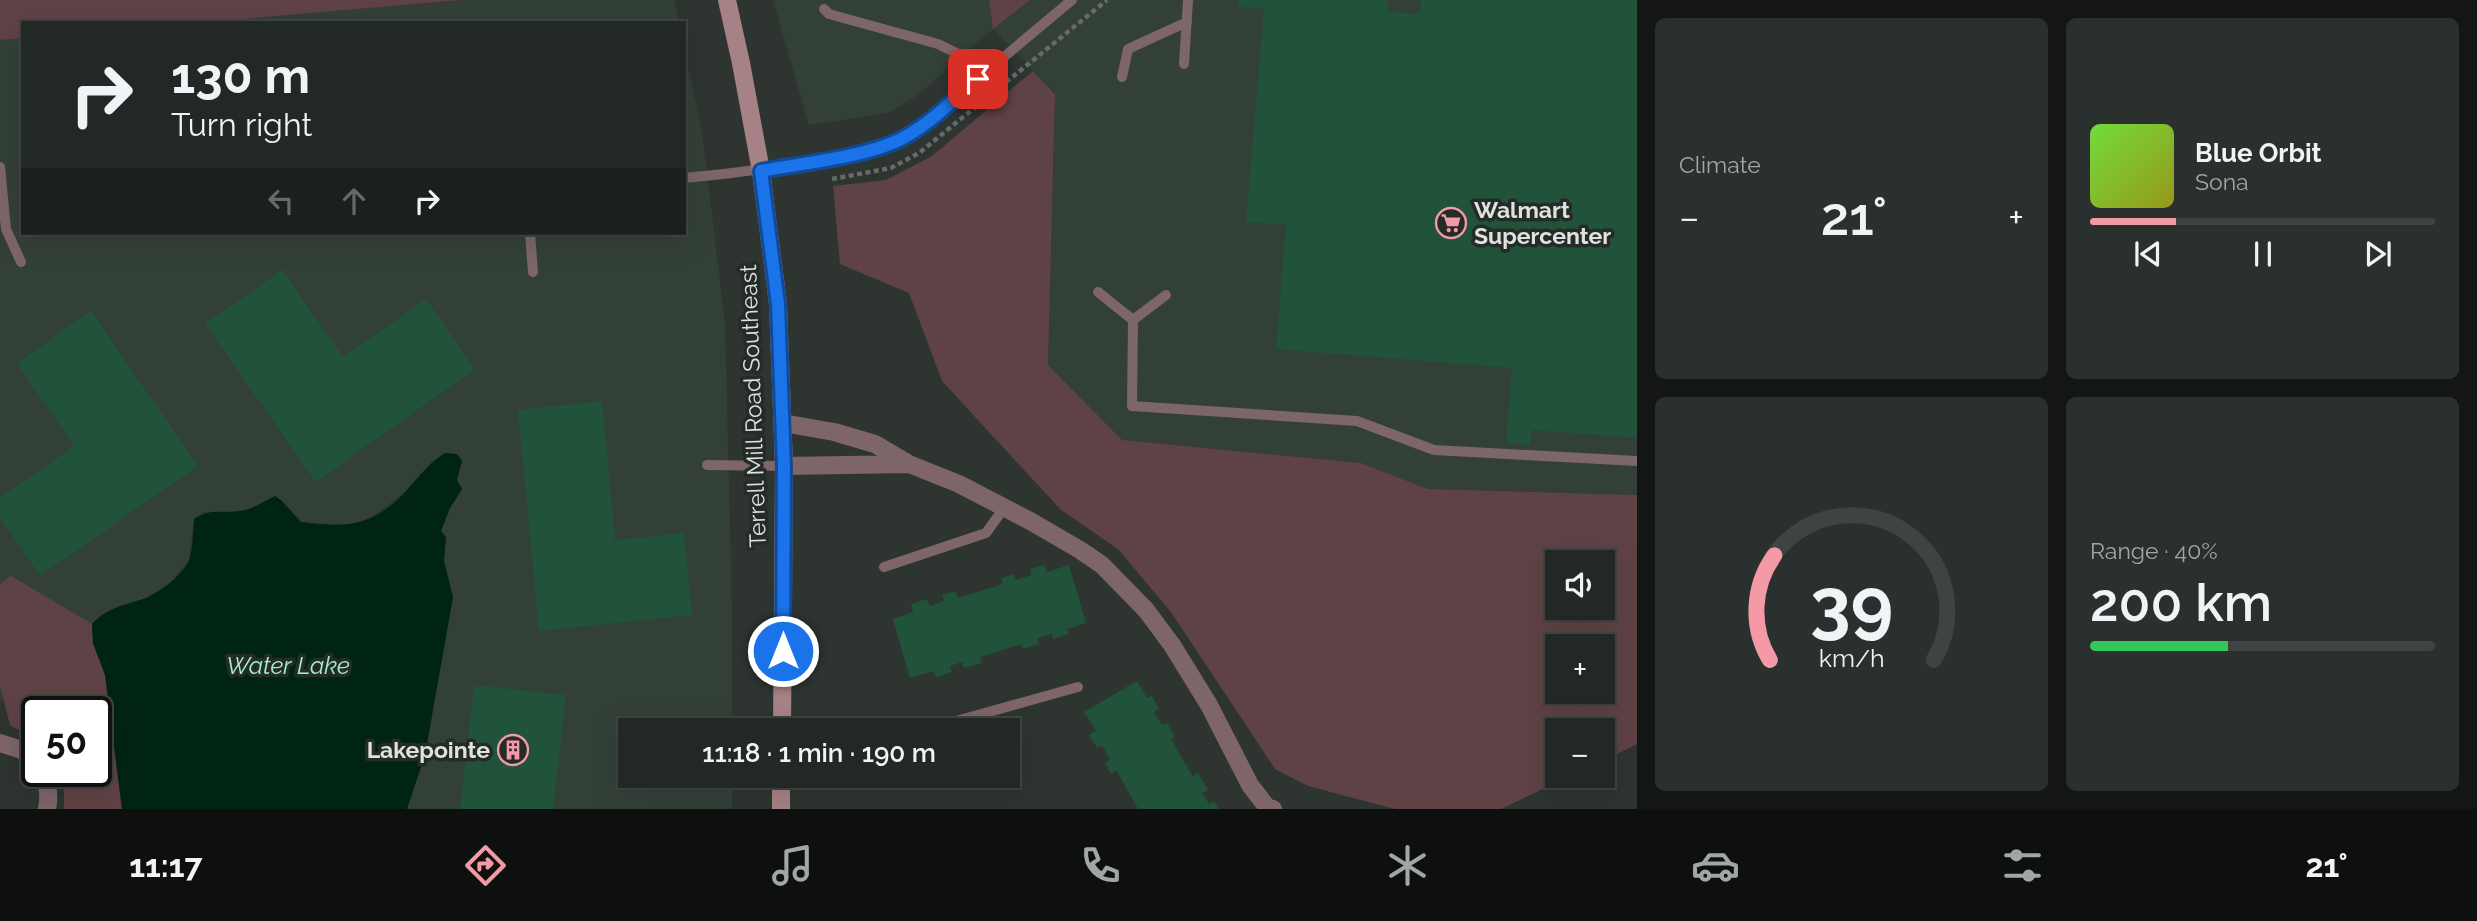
<!DOCTYPE html>
<html lang="en">
<head>
<meta charset="utf-8">
<style>
	body { margin:0; font-family:Raleway,sans-serif; background:#2a302d; color:#f1f3f6; height:100vh; display:flex; flex-direction:column; font-size:26px; white-space:nowrap }
	* { box-sizing:border-box; margin:0 }
	p { font-size:23px; color:#a2a6a7 }
	.icon { flex:none; width:38px; height:38px; fill:none; stroke:currentColor; stroke-width:2; stroke-linecap:round; stroke-linejoin:round }
	.map { position:relative; flex:1; overflow:hidden }
	.drawer { display:flex; flex-direction:column; gap:18px; padding:18px; background:#131614; width:840px }
	.drawer>* { flex:none }
	.top-card { position:absolute; left:21px; top:21px; width:665px; height:214px; border-radius:0px; box-shadow:0 7px 28px #0002,0 0 0 2px #3f4442; background:#222825; color:#f1f3f6; overflow:hidden }
	.tools { position:absolute; left:1545px; top:550px; display:grid; gap:14px }
	.tools a { display:grid; place-items:center; width:70px; height:70px; border-radius:0px; background:#222825; box-shadow:0 7px 28px #0002,0 0 0 2px #3f4442; font-size:35px }
	.speed { position:absolute; left:21px; top:696px; display:flex; gap:14px; font-size:35px; font-weight:700; text-align:center }
	.speed>* { display:grid; place-content:center; width:91px; height:91px; border-radius:50%; background:#222825; box-shadow:0 7px 28px #0002,0 0 0 2px #3f4442; line-height:1 }
	.speed .limit { border:4px solid #111; border-radius:10px; background:#fff; color:#111 }
	.pin { position:absolute; display:grid; place-items:center; width:60px; height:60px; color:#fff; margin:-30px; border-radius:14px; box-shadow:0 4px 10px #0006 }
	.me { position:absolute; width:77px; margin:-38px; rotate:0deg; stroke-linejoin:round; filter:drop-shadow(0 0 5px #0008) }
	.turn { display:flex; align-items:center; gap:24px; height:147px; padding:0 35px; font-size:32px }
	.turn .icon { width:91px; height:91px; stroke-width:2.5 }
	.turn b { display:block; font-size:49px; line-height:60px }
	.lanes { display:flex; align-items:center; height:66px; padding:0 35px; background:#0003; justify-content:center; gap:35px; direction:ltr }
	.lanes .off { opacity:.35 }
	.big { font-size:52px; font-weight:600; line-height:1.1 }
	.drawer .card { flex:1; display:flex; flex-direction:column; justify-content:center; gap:10px; min-width:0; padding:0 24px; border-radius:10px; background:#2a302d }
	.drawer .dial { align-items:center; gap:0 }
	.dial svg { height:182px; overflow:visible; fill:none; stroke:#3f4442; stroke-width:7; stroke-linecap:round; text-anchor:middle }
	.dial text { fill:#f1f3f6; stroke:none }
	.song { display:flex; align-items:center; gap:21px }
	.cover { width:84px; height:84px; border-radius:10px; background:linear-gradient(135deg,hsl(100 70% 55%),hsl(60 70% 35%)) }
	.played { height:7px; border-radius:4px; background:linear-gradient(90deg,#f49aa6 25%,#3f4442 25%) }
	.keys { display:flex; justify-content:space-around; direction:ltr }
	.heat { display:flex; justify-content:space-between; align-items:center; font-size:38px; direction:ltr }
	.charge { height:10px; border-radius:5px; background:linear-gradient(90deg,#34c759 40%,#3f4442 0) }
	.drawer .tiles { flex:1; display:grid; gap:18px; grid-template-columns:repeat(2,1fr) }
	.trip { position:absolute; left:618px; top:718px; width:402px; height:70px; border-radius:0px; background:#222825; box-shadow:0 7px 28px #0002,0 0 0 2px #3f4442; font-weight:600; line-height:70px; text-align:center }
	.tabs { display:flex; height:112px; justify-content:space-around; align-items:center; background:#0e100f; color:#a2a6a7 }
	.tabs .icon { width:49px; height:49px }
	.tabs .active { color:#f49aa6 }
	.tabs b { font-size:32px; color:#f1f3f6 }
	main { display:flex; flex:1; min-height:0 }
	.map>svg:first-child { display:block }
	.built { fill:#334038 }
	.green { fill:#5f4246; fill-rule:evenodd }
	.water { fill:#002414 }
	.building { fill:#21523a }
	.lines { fill:none; stroke-linecap:round; stroke-linejoin:round }
	.path { stroke:#656b68; stroke-width:4.5; stroke-dasharray:5 3.5; stroke-linecap:butt }
	.service { stroke:#7d6568; stroke-width:10 }
	.minor { stroke:#7d6568; stroke-width:18 }
	.secondary { stroke:#a68185; stroke-width:18 }
	.route-casing { stroke:#114b97; stroke-width:18 }
	.route { stroke:#1a73e8; stroke-width:12 }
	.labels { text-anchor:middle; stroke-width:7; stroke-linejoin:round; paint-order:stroke }
	.poi-label { font-size:23px; font-weight:bold; fill:#dfe3e0; stroke:#252b27; text-anchor:start }
	.street-label { font-size:23px; fill:#dfe3e0; stroke:#252b27 }
	.water-label { font-size:24px; font-style:italic; fill:#a3f2c7; stroke:#252b27 }
</style>
</head>
<body>
<main>
<div class="map">
<svg width="1637" height="809" viewBox="0 0 1637 809">
	<rect width="100%" height="100%" fill="#2e3531"/>
	<!-- built -->
	<path class="built" d="M461 0H674L679 23H198Z
		M773 0H989L993 28 1030 0H1637V495L1428 489 1361 463 1122 440 1048 365 1055 93 993 29 918 95 888 113 809 125Z
		M23 38V233H684V48L702 132 725 323 732 612V730H630V775H732V809H407L425 755 453 597 444 561 446 537 441 531 450 508 462 490 457 480 462 461 445 453 431 462 405 492 365 522 346 525 301 522 282 501 275 496 249 509 231 512H204L194 519 189 560 171 582 145 599 118 606 93 643 0 701V40Z"/>
	<!-- green -->
	<path class="green" d="M0 0H461L198 23H23V38L0 40Z
		M989 0H1030L993 29Z
		M1033 71 1055 94 1048 365 1122 440 1361 463 1428 489 1637 495V744L1603 761V730H1558V775H1572L1501 809H1395L1308 786 1275 769 1171 612 1118 549 1061 510 942 381 909 293 840 264 833 186 886 180 932 156ZM1558 562H1603V607H1558ZM1558 646H1603V691H1558Z
		M11 576 92 624 93 643 105 675 122 809H64V782L60 772H96V712H37V741L10 725 0 686V584Z"/>
	<!-- water -->
	<path class="water" d="M445 453 457 454 462 461 457 480 462 489 450 508 441 531 446 537 444 561 453 597 425 755 407 809H122L105 675 93 643 92 624C105 609 121 606 140 600 156 596 185 574 190 558 193 546 193 531 194 519 212 506 228 516 249 509 258 506 266 500 275 496L282 501 301 522C346 528 373 527 406 491 419 477 428 464 445 453Z"/>
	<!-- building -->
	<path class="building" d="M1239 0H1388L1387 12 1420 14 1421 0H1637V438L1532 430 1530 445 1506 443 1512 368 1276 349 1286 225 1246 222 1264 9 1239 7Z
		M282 270 343 357 426 299 475 369 316 482 205 324Z
		M91 311 198 466 40 576 0 517V498L74 446 17 363Z
		M602 401 615 540 684 533 692 615 539 631 518 410Z
		M1044 565 1047 572 1069 565 1086 623 1067 629 1069 634 1053 639 1052 634 1037 638 1039 644 1023 649 1022 644 980 657 982 663 964 668 962 662 950 666 952 672 936 677 934 671 910 678 893 619 913 612 911 604 927 599 930 606 944 601 942 595 956 591 958 598 1003 584 1001 578 1014 574 1015 580 1032 575 1030 569Z
		M1137 681 1147 698 1152 696 1159 709 1154 712 1162 725 1167 723 1175 737 1171 739 1193 777 1198 773 1208 790 1202 793 1209 804 1214 801 1219 809H1138L1117 771 1111 774 1105 763 1110 760 1102 745 1097 748 1089 735 1096 731 1084 712Z
		M474 685 566 695 553 809H460Z"/>
	<g class="lines">
		<!-- path -->
		<path class="path" d="M832 179 891 168 919 153 1107 0"/>
		<!-- service -->
		<path class="service" d="M824 9 829 14 938 44 989 69
			M1184 64 1188 0
			M1122 77 1128 49 1187 22
			M0 167 6 229 21 262
			M684 178C729 174 773 168 818 160 855 153 887 147 919 128L1072 0
			M530 233 533 272
			M1098 292 1133 320
			M1133 320 1132 406 1357 421 1434 450 1637 461
			M1133 320 1166 295
			M707 465 784 466
			M884 567 986 533 1004 508
			M935 727 1078 687"/>
		<!-- minor -->
		<path class="minor" d="M783 423 834 432 875 444 909 464 959 484 1032 522 1080 550 1102 565 1146 610 1172 645 1209 705 1250 785 1267 807 1273 809
			M784 466 909 464
			M0 743 22 750 37 764
			M42 772C48 784 50 795 47 809"/>
		<!-- secondary -->
		<path class="secondary" d="M727 0 741 63 761 171 778 304 784 466 782 730
			M781 809V775"/>
	</g>
	<g class="lines">
		<!-- route casing -->
		<g class="route-casing">
			<path id="route" d="M783 651 784 466 778 304 761 171C803 163 859 158 897 141 927 127 953 100 978 79"/>
		</g>
		<!-- route -->
		<use href="#route" class="route"/>
	</g>
	<!-- icons -->
	<defs>
		<g id="supermarket-ring" transform="scale(1.575)"><circle r="9.5" fill="#252b27" stroke="#f49aa6" stroke-width="1.5"/><path d="M-6-5.5h2.5l.6 2H6L4.5 2H-2.5L-4.4-4H-6ZM-1.5 3.2a1.3 1.3 0 1 0 .1 0ZM3 3.2a1.3 1.3 0 1 0 .1 0Z" fill="#f49aa6"/></g>
		<g id="building-ring" transform="scale(1.575)"><circle r="9.5" fill="#252b27" stroke="#f49aa6" stroke-width="1.5"/><path d="M-4-6H4V6H1V3H-1V6H-4ZM-2.5-4.3h1.7v1.8h-1.7ZM.8-4.3h1.7v1.8H.8ZM-2.5-1h1.7V.8h-1.7ZM.8-1h1.7V.8H.8Z" fill="#f49aa6"/></g>
	</defs>
	<g fill-rule="evenodd">
		<use href="#supermarket-ring" x="1451" y="223"/>
		<use href="#building-ring" x="513" y="750"/>
	</g>
	<g class="labels">
		<!-- poi labels -->
		<g class="poi-label">
			<text x="1474" y="218">Walmart<tspan x="1474" dy="26">Supercenter</tspan></text>
			<text x="490" y="758" text-anchor="end">Lakepointe</text>
		</g>
		<!-- street labels -->
		<g class="street-label">
			<text transform="translate(753 406) rotate(-92)" y="8">Terrell Mill Road Southeast</text>
		</g>
		<!-- water labels -->
		<g class="water-label">
			<text x="288" y="674">Water Lake</text>
		</g>
	</g>
</svg>
<div class="tools">
<a><svg class="icon" aria-label="sound" viewBox="0 0 24 24"><path d="M4 9h4l5-4v14l-5-4H4zM17 9q2 3 0 6"/></svg></a>
<a>+</a>
<a>−</a>
</div>
<div class="speed"><div class="limit">50</div></div>
<div class="pin" style="left:978px;top:79px;background:#d93025"><svg class="icon" aria-label="arrive" viewBox="0 0 24 24"><path d="M6 21V4h12l-3 4 3 4H6"/></svg></div>
<svg class="me" style="left:783px;top:651px" viewBox="-20 -20 40 40"><circle r="17" fill="#1a73e8" stroke="#fff" stroke-width="3"/><path d="M0-11L8 9 0 5-8 9z" fill="#fff"/></svg>
<div class="trip">11:18 · 1 min · 190 m</div>
<div class="top-card">
<div class="turn"><svg class="icon" aria-label="right" viewBox="0 0 24 24"><path d="M7 20v-9h11M14 6l5 5-5 5"/></svg><div><b>130 m</b>Turn right</div></div>
<div class="lanes"><svg class="icon off" aria-label="left" viewBox="0 0 24 24"><path d="M17 20v-9H6M10 6l-5 5 5 5"/></svg><svg class="icon off" aria-label="ahead" viewBox="0 0 24 24"><path d="M12 20V5M6 11l6-6 6 6"/></svg><svg class="icon" aria-label="right" viewBox="0 0 24 24"><path d="M7 20v-9h11M14 6l5 5-5 5"/></svg></div>
</div>
</div>
<section class="drawer">
<div class="tiles">
<div class="card"><p>Climate</p>
<div class="heat"><a>−</a><b class="big">21°</b><a>+</a></div>
</div>
<div class="card">
<div class="song"><i class="cover"></i><div><b>Blue Orbit</b><p>Sona</p></div></div>
<div class="played"></div>
<div class="keys"><svg class="icon" aria-label="previous" viewBox="0 0 24 24"><path d="M18 5L8 12l10 7zM5 5v14"/></svg><svg class="icon" aria-label="pause" viewBox="0 0 24 24"><path d="M8 5v14M16 5v14"/></svg><svg class="icon" aria-label="next" viewBox="0 0 24 24"><path d="M6 5l10 7-10 7zM19 5v14"/></svg></div>
</div>
<div class="card dial"><svg viewBox="0 0 100 80">
<path d="M14 69A42 42 0 1 1 86 69"/>
<path d="M14 69A42 42 0 0 1 16 23" stroke="#f49aa6"/>
<text x="50" y="56" font-size="32" font-weight="700">39</text>
<text x="50" y="72" font-size="11">km/h</text>
</svg></div>
<div class="card"><p>Range · 40%</p><b class="big">200 km</b><div class="charge"></div></div>
</div>
</section>
</main>
<nav class="tabs">
<b>11:17</b>
<svg class="icon active" aria-label="directions" viewBox="0 0 24 24"><path d="M12 3l9 9-9 9-9-9zM9 14v-3h6M13 9l2 2-2 2"/></svg>
<svg class="icon" aria-label="music" viewBox="0 0 24 24"><path d="M9 18V5l10-2v13"/><circle cx="6" cy="18" r="3"/><circle cx="16" cy="16" r="3"/></svg>
<svg class="icon" aria-label="phone" viewBox="0 0 24 24"><path d="M5 4h4l2 5-3 2q2 4 5 5l2-3 5 2v4C11 20 4 13 5 4z"/></svg>
<svg class="icon" aria-label="climate" viewBox="0 0 24 24"><path d="M12 3v18M4 7l16 10M4 17L20 7"/></svg>
<svg class="icon" aria-label="car" viewBox="0 0 24 24"><path d="M5 17H2v-5l4-1 3-4h7l3 4 3 1v5h-3M9 17h6M6 11h13"/><circle cx="7" cy="17" r="2"/><circle cx="17" cy="17" r="2"/></svg>
<svg class="icon" aria-label="filters" viewBox="0 0 24 24"><path d="M4 7h16M4 17h16"/><circle cx="9" cy="7" r="2"/><circle cx="15" cy="17" r="2"/></svg>
<b>21°</b>
</nav>
</body>
</html>
